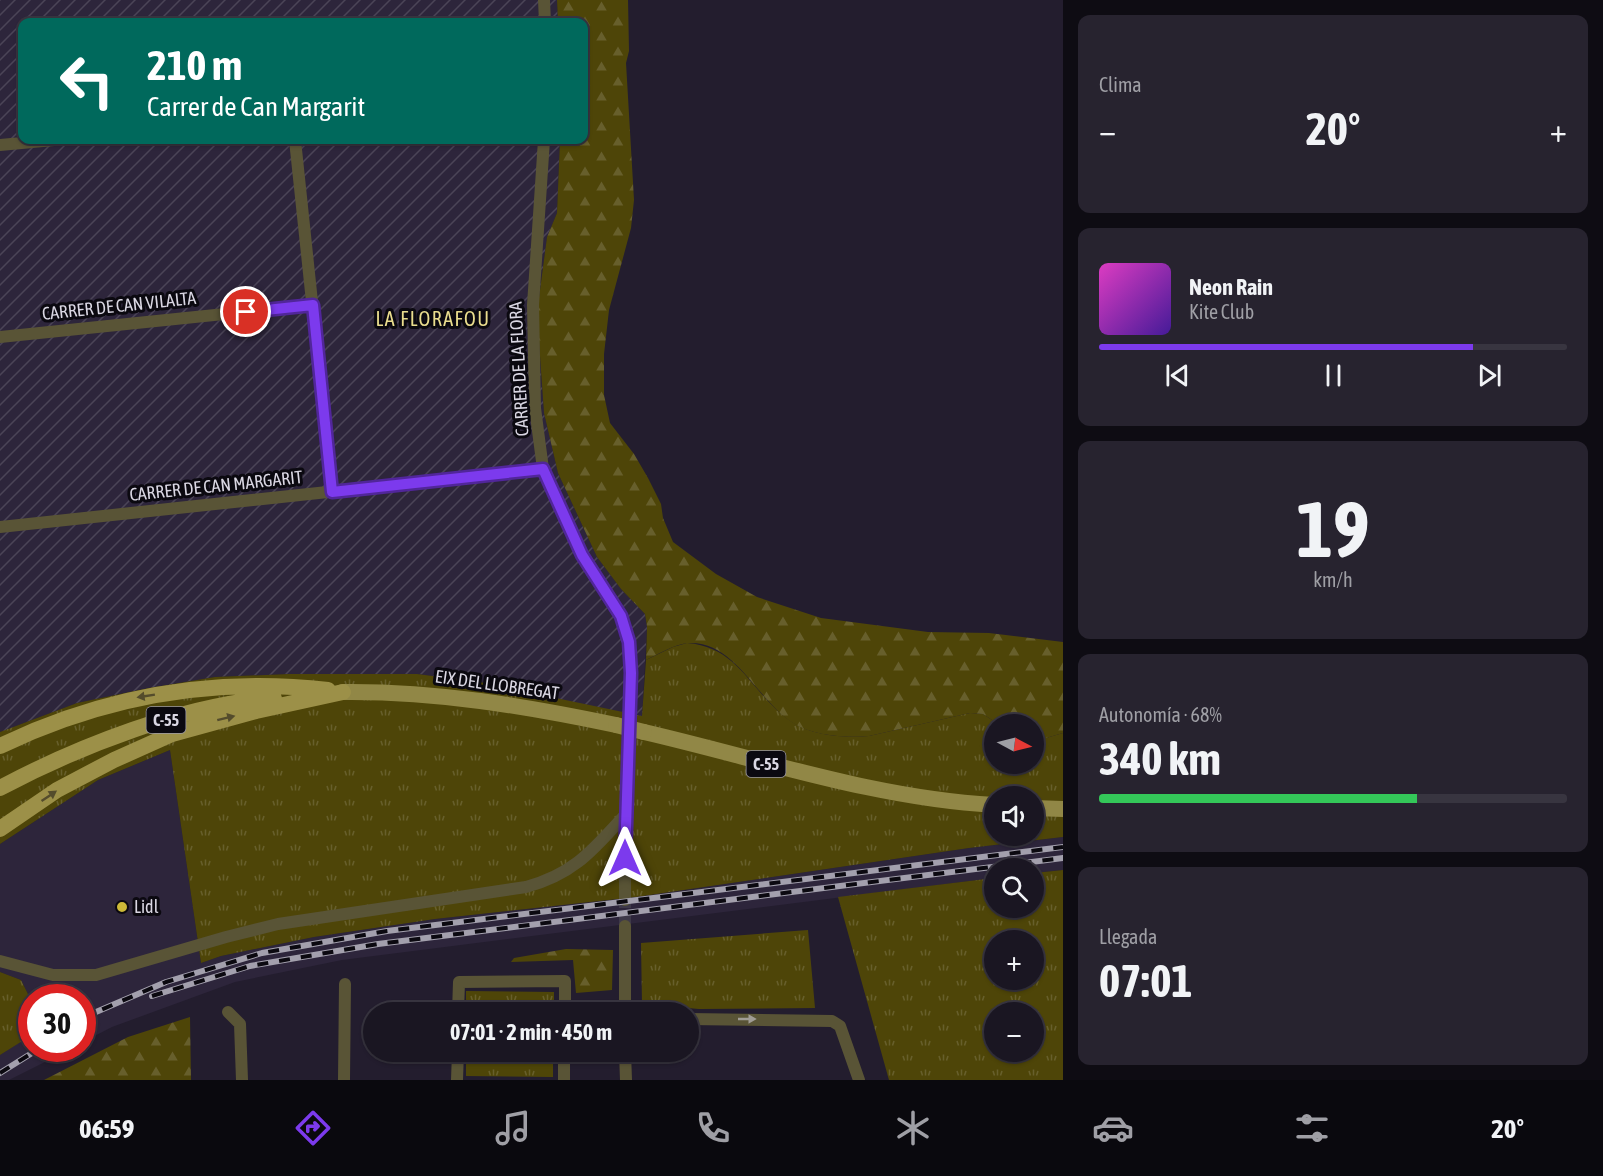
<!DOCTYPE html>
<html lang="es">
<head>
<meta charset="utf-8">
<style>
	body { margin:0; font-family:"Asap Condensed",sans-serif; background:#27232f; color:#f1f3f6; height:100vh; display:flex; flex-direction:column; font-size:22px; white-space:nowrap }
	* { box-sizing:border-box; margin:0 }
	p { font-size:20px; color:#9f9fa5 }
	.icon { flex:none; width:33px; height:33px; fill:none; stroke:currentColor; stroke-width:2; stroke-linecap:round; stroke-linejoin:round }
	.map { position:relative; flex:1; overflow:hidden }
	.side { display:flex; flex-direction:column; gap:15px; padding:15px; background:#0e0c13; width:540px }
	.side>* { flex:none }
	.guide { position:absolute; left:18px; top:18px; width:570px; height:126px; border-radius:12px; box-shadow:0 2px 4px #0004,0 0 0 2px #383540; background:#00695c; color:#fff; overflow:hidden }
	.needle { width:39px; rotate:97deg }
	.controls { position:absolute; left:984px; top:714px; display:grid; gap:12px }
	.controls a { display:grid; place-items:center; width:60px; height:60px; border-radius:50%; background:#1a1622; box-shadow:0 2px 4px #0004,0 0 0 2px #383540; font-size:30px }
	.speed { position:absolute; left:18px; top:984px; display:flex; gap:12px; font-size:30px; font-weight:700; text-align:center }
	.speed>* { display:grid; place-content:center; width:78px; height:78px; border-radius:50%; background:#1a1622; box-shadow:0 2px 4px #0004,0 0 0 2px #383540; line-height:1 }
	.speed .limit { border:9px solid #d22; background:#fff; color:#111 }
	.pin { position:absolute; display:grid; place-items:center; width:51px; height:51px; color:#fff; margin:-26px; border:3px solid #fff; border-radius:50%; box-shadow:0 2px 6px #0007 }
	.me { position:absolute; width:66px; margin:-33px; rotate:0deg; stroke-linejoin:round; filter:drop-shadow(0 0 4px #0008) }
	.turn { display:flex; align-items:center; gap:21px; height:126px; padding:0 30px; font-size:27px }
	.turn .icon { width:78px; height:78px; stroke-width:2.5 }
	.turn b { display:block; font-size:42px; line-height:51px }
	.big { font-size:45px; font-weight:700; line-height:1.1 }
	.side .widget { flex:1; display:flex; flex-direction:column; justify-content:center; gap:9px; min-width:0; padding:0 21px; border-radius:12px; background:#27232f }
	.side .dial { align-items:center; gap:0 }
	.dial b { font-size:78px; line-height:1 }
	.song { display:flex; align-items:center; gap:18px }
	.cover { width:72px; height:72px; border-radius:9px; background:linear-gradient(135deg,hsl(310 70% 55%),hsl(260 70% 35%)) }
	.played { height:6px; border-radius:3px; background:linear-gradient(90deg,#7c3aed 80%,#383540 80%) }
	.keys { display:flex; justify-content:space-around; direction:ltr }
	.heat { display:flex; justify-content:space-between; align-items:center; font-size:33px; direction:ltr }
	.charge { height:9px; border-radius:4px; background:linear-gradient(90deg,#34c759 68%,#383540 0) }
	.trip { position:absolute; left:363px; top:1002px; width:336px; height:60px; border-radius:30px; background:#1a1622; box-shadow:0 2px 4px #0004,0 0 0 2px #383540; font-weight:700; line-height:60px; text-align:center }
	.dock { display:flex; height:96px; justify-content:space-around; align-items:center; background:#0a090e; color:#9f9fa5 }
	.dock .icon { width:42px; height:42px }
	.dock .on { color:#7c3aed }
	.dock b { font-size:27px; color:#f1f3f6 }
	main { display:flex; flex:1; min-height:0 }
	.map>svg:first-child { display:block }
	.built { fill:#2d253b }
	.industrial { fill:url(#industrial-furrows) }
	.grass { fill:url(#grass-tufts); fill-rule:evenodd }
	.forest { fill:url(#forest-firs) }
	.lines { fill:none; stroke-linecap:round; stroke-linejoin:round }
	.minor-tunnel { stroke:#3e3949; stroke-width:12; stroke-dasharray:12 6; stroke-linecap:butt }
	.minor { stroke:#595436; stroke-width:12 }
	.primary { stroke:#918746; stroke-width:16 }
	.trunk { stroke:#9c9048; stroke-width:16 }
	.rail-casing { stroke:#a3a0ad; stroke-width:6 }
	.rail { stroke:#0b0910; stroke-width:4; stroke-dasharray:11; stroke-linecap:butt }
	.primary-bridge { stroke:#918746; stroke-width:16 }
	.oneway { fill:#544c2c }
	.oneway2 { fill:#a09c95 }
	.route-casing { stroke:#51269a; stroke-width:15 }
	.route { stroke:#7c3aed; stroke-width:10 }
	.poi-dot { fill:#cdb938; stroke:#0b0910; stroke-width:2 }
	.labels { text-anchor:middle; stroke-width:6; stroke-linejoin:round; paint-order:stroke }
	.shield { fill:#0b0910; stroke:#9c99a4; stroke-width:1.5 }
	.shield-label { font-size:16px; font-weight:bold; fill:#dad7e3 }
	.street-label { font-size:18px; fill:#dad7e3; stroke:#0b0910 }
	.poi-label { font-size:18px; fill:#dad7e3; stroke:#0b0910; text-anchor:start }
	.neighbourhood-label { font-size:20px; letter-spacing:1.5px; fill:#eadd8e; stroke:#0b0910 }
</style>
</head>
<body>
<main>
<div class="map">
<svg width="1063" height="1080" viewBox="0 0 1063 1080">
	<defs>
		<pattern id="industrial-furrows" width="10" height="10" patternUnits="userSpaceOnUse" patternTransform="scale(1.5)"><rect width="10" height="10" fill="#2d253b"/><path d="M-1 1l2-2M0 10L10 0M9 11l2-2" fill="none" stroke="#4b4457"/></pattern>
		<pattern id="grass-tufts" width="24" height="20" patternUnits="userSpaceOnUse" patternTransform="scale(1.5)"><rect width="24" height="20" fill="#4e4508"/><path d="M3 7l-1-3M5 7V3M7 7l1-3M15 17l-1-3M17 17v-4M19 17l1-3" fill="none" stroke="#675f2c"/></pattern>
		<pattern id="forest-firs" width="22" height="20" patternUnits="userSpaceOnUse" patternTransform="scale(1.5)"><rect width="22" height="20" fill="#4e4508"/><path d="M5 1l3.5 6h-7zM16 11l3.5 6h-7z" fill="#675f2c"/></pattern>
	</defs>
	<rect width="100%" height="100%" fill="#231d2e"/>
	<!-- built -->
	<path class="built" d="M170 750 201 963 221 956 314 937 435 919 636 897 969 848 1063 837V870L1034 873V868H994V878L342 960 235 982 112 1027 83 1042 82 998H32L31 1000 21 980 0 972V844L98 780Z
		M31 1035 32 1048 71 1049 9 1080H0V1055Z"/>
	<!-- industrial -->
	<path class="industrial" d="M0 0H557L558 22H22V140H560L557 213 547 237 537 313 544 413 558 473 597 557 621 589 645 614 647 627 642 717 480 682 417 674H289L215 677 149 688 77 703 0 732Z"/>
	<!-- grass -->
	<path class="grass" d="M687 643C741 647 752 696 792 722 812 736 846 738 869 736L970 713 983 714 998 724H994V764H1034V739L1046 738 1063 733V837L969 848 636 897 435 919 314 937 221 956 201 963 170 750 98 780 0 844V732L77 703 149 688 215 677 289 674H417L480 682 642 716 646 660 673 647ZM994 796H1034V836H994Z
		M1063 870V1080H889L838 897 994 878V908H1034V873ZM1034 940V980H994V940ZM994 1012H1034V1052H994Z
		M808 930 815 1008 699 1009 642 1004 641 943Z
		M0 972 21 980 31 1000 32 1035 0 1055Z
		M466 991 554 992V1012H466Z
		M466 1052H553V1077L466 1076Z"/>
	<!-- forest -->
	<path class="forest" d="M557 0H628L629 51 626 63 634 200 631 228 609 310 604 354V395L610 423 634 454 648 478 661 504 663 518 673 542 716 574 757 597 821 618 928 632 989 633 1063 642V733L1046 738 1034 739V724H998L983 714 970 713 869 736C846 738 813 736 793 723 757 700 735 641 689 643 674 644 659 654 646 660L647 627 645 614 621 589 597 557 558 473 544 413 537 313 547 237 557 213 560 140H584V22H558Z
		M566 949 613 950 612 990 576 993 573 960 511 962 514 958Z
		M190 1017 191 1080H44L128 1037Z"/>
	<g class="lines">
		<!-- minor-tunnel -->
		<path class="minor-tunnel" d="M625 926V900"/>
		<!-- minor -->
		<path class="minor" d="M544 0 545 22
			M295 140 332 492
			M544 140 533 305 535 408 543 469 582 555 621 616 629 642 631 673 625 815V900
			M0 145 54 140
			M0 337 313 305
			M0 527 543 469
			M625 926V1012
			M0 961 53 975H96L226 937 278 924 526 887C574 874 593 850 625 815
			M228 1012 240 1024 242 1080
			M458 1012 459 982 565 981V1012
			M688 1019 832 1021 840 1026 859 1080
			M625 1052 626 1080
			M344 1080 345 984
			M457 1080 458 1052
			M564 1080V1052"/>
		<!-- primary -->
		<path class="primary" d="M343 692C436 691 525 706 616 725
			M644 732C761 759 873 798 994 805
			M1034 808 1063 809"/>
		<!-- trunk -->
		<path class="trunk" d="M0 746C104 696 213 677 328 690
			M0 788C79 746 184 705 274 698
			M0 829 57 790 114 760 172 734 256 711 343 692"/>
		<!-- rail casing -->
		<g class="rail-casing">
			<path id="rail" d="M152 996 250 966 378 944 1063 858
				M82 1018 166 982 262 953 387 931 1063 847
				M0 1073 40 1048"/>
		</g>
		<!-- rail -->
		<use href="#rail" class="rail"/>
		<!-- primary-bridge -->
		<path class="primary-bridge" d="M616 725 644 732"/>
	</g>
	<!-- one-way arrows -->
	<defs><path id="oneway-solid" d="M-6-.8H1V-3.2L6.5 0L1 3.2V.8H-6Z" transform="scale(1.5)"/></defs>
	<g class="oneway">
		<use href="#oneway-solid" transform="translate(146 696) rotate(171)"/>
		<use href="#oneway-solid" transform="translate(226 718) rotate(-14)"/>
		<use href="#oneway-solid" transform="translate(49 796) rotate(-34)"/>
	</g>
	<use class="oneway2" href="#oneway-solid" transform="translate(747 1019)"/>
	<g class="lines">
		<!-- route casing -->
		<g class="route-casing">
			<path id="route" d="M246 312 313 305 332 492 543 469 582 555 621 616 629 642 631 673 625 858"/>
		</g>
		<!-- route -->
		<use href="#route" class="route"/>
	</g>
	<!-- markers -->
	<circle class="poi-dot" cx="122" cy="907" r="6"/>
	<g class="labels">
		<!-- shield labels -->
		<g class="shield">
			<rect x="146.5" y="707" width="39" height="26" rx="4.5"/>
			<rect x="746.5" y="751" width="39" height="26" rx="4.5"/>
		</g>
		<g class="shield-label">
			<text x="166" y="726">C-55</text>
			<text x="766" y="770">C-55</text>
		</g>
		<!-- street labels -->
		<g class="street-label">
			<text transform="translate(119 306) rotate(-6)" y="6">CARRER DE CAN VILALTA</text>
			<text transform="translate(519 369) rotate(-93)" y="6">CARRER DE LA FLORA</text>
			<text transform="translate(216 486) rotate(-6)" y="6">CARRER DE CAN MARGARIT</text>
			<text transform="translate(497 685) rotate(8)" y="6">EIX DEL LLOBREGAT</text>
		</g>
		<!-- poi labels -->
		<g class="poi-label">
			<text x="134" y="913">Lidl</text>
		</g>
		<!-- neighbourhood labels -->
		<g class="neighbourhood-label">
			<text x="433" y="326">LA FLORAFOU</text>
		</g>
	</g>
</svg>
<div class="controls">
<a><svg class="needle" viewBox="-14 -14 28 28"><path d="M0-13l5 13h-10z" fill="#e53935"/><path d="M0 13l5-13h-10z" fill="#9f9fa5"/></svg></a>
<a><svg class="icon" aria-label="sound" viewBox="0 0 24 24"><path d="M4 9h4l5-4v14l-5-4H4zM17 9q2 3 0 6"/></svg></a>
<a><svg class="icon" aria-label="search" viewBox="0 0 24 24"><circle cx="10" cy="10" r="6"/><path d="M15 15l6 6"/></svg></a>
<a>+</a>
<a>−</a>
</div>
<div class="speed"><div class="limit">30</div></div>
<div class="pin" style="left:246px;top:312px;background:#d93025"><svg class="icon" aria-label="arrive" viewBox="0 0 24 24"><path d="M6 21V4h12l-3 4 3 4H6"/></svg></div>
<svg class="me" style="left:625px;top:858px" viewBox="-20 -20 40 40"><path d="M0-17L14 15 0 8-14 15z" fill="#7c3aed" stroke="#fff" stroke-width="4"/></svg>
<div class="trip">07:01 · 2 min · 450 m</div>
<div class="guide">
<div class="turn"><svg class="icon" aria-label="left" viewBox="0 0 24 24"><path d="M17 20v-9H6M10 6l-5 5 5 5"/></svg><div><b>210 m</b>Carrer de Can Margarit</div></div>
</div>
</div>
<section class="side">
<div class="widget"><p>Clima</p>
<div class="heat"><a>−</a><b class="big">20°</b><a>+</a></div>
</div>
<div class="widget">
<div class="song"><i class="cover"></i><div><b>Neon Rain</b><p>Kite Club</p></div></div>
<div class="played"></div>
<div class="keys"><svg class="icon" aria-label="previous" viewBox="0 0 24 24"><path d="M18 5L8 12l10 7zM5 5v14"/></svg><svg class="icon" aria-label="pause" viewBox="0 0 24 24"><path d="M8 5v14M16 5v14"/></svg><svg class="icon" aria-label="next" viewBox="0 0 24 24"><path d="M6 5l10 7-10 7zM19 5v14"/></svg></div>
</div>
<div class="widget dial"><b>19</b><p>km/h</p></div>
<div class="widget"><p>Autonomía · 68%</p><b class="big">340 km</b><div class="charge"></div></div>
<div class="widget"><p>Llegada</p><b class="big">07:01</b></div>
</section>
</main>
<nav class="dock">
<b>06:59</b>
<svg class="icon on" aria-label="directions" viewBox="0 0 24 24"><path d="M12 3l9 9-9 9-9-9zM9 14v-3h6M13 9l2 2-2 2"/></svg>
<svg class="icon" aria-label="music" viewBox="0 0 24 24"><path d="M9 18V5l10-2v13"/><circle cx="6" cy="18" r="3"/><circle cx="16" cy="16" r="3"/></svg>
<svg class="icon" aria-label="phone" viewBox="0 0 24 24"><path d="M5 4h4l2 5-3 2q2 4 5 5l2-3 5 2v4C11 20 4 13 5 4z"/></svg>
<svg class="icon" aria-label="climate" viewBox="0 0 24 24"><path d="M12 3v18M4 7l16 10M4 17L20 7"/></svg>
<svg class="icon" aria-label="car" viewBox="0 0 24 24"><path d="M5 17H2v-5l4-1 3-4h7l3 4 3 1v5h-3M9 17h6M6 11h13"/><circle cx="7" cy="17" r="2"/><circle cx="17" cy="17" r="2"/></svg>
<svg class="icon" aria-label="filters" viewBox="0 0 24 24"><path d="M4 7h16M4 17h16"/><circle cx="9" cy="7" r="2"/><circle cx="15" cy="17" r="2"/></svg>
<b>20°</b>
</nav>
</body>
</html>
